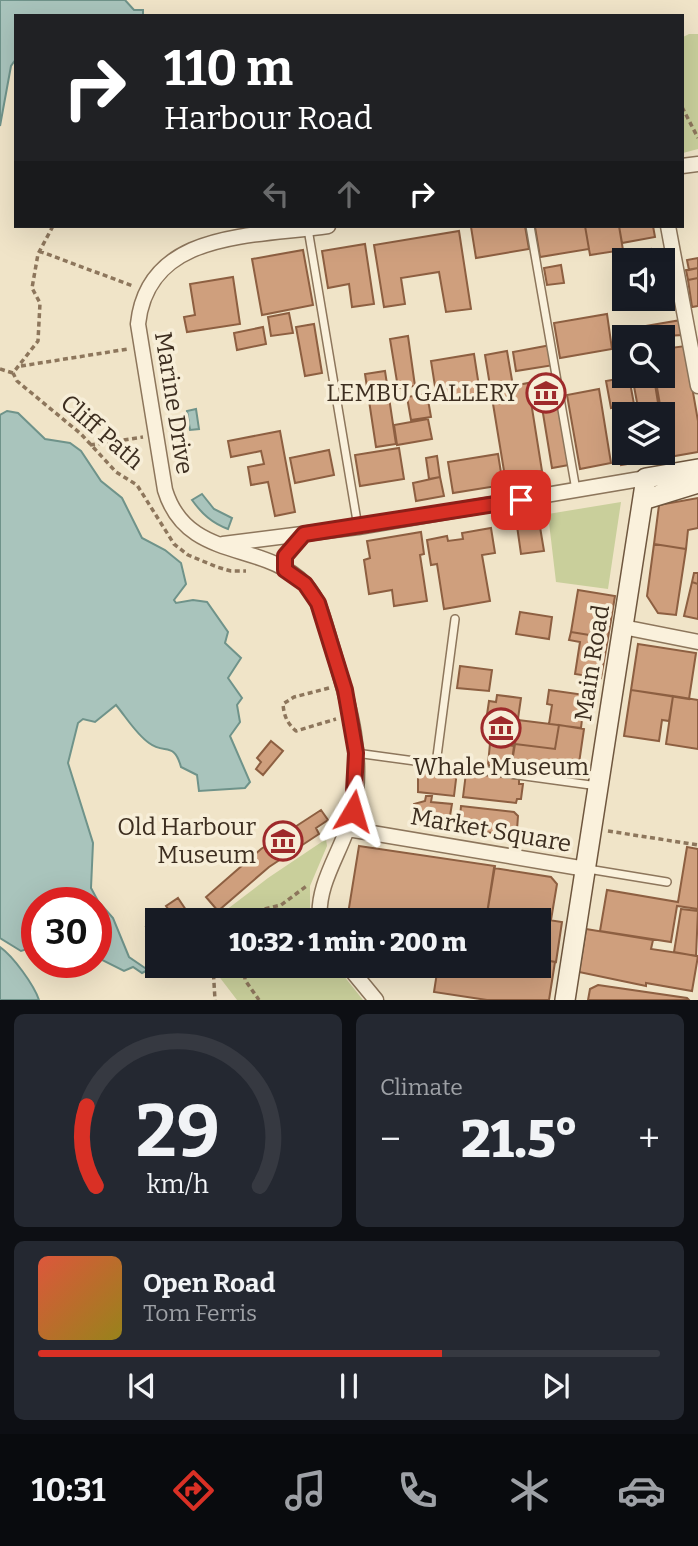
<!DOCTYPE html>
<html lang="en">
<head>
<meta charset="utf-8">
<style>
	body { margin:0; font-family:Bitter,serif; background:#242831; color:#f1f3f6; height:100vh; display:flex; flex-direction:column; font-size:26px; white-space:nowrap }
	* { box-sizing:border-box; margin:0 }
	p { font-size:23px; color:#9ea1a6 }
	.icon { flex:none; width:38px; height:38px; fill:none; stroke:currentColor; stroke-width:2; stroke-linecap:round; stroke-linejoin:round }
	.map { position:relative; height:1000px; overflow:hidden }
	.details { display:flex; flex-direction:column; gap:14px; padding:14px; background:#0d0f14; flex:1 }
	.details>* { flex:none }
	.guide { position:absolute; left:14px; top:14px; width:670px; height:214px; border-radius:0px; box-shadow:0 7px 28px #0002; background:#202124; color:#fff; overflow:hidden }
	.buttons { position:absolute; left:612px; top:248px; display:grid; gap:14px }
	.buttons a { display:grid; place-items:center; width:63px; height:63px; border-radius:0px; background:#171b24; box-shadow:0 7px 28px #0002; font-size:35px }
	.speed { position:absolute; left:21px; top:887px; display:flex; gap:14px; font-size:35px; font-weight:700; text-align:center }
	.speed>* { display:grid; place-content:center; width:91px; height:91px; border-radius:50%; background:#171b24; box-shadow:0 7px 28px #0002; line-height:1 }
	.speed .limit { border:10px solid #d22; background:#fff; color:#111 }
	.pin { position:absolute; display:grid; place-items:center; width:60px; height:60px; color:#fff; margin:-30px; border-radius:14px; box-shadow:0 4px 10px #0006 }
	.me { position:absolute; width:77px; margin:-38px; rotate:7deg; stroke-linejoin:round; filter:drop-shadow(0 0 5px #0008) }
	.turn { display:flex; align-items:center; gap:24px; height:147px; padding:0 35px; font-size:32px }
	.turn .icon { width:91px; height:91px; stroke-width:2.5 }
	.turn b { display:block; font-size:49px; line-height:60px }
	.lanes { display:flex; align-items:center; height:66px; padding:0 35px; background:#0003; justify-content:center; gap:35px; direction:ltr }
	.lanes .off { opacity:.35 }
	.big { font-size:52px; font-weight:800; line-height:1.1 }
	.details .widget { flex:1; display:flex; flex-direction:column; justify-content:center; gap:10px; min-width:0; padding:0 24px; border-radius:10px; background:#242831 }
	.details .dial { align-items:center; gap:0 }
	.dial svg { height:182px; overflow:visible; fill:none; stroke:#363941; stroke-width:7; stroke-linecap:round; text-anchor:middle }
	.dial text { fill:#f1f3f6; stroke:none }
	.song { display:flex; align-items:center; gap:21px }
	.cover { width:84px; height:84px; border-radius:10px; background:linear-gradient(135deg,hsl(10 70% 55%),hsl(50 70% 35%)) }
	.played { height:7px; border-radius:4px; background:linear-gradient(90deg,#d93025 65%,#363941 65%) }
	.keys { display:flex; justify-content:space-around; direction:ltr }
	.heat { display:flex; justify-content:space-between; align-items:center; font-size:38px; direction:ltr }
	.details .tiles { flex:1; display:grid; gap:14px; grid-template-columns:1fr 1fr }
	.widget:last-child { grid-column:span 2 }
	.trip { position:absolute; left:145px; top:908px; width:406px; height:70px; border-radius:0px; background:#171b24; box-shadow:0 7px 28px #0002; font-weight:800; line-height:70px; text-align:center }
	.menu { display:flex; height:112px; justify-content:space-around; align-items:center; background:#090b0e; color:#9ea1a6 }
	.menu .icon { width:49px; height:49px }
	.menu .on { color:#d93025 }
	.menu b { font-size:32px; color:#f1f3f6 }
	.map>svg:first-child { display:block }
	.green { fill:#c9cf9b }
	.water { fill:#a9c4bc; stroke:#6f938a; stroke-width:2 }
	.building { fill:#cf9f7d; stroke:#8d5f41; stroke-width:2 }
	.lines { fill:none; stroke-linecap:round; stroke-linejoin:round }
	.service-casing { stroke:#8d765c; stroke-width:10 }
	.minor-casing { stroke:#8d765c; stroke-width:17 }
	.secondary-casing { stroke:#6f573f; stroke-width:22 }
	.path { stroke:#8d765c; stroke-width:3.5; stroke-dasharray:5 3.5; stroke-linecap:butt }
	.service { stroke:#faf1dc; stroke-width:7 }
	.minor { stroke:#faf1dc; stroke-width:14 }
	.secondary { stroke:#faf1dc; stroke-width:19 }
	.route-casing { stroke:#8d1f18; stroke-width:18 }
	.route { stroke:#d93025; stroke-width:12 }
	.labels { text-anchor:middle; stroke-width:7; stroke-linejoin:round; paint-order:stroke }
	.poi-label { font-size:24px; fill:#3d2e20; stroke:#f7eed8; text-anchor:end }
	.street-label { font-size:24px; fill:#3d2e20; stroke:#f7eed8 }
</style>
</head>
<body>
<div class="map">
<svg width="698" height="1000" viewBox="0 0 698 1000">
	<rect width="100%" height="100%" fill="#f0e4c8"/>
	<!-- green -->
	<path class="green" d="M689 34H698V149L683 153V37Z
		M621 502 608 589 556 582 548 514Z
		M326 839 327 846 310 886V920H213L268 878Z
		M211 966H336L363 1000H237Z"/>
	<!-- water -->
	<path class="water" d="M0 0H125L134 10H143V16H16V59L11 66 0 126Z
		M196 409 199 429 190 430 187 411Z
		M7 411 18 413 45 439 70 443 81 451 101 481 122 498 142 538 165 550 181 563 186 584 174 600 176 603 193 600 207 602 228 632 225 643 241 658 228 678 242 698 237 705 240 722 230 736 250 782 245 788 199 791 197 775 181 767C174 741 165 755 149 743 136 734 126 717 116 705L95 722 83 719 78 723 68 763 93 843 91 888 98 901 113 918 129 957 148 970 142 973 133 967 124 971 96 957V903H37L34 940 37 946 21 951 0 938V415Z
		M202 494 214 509 232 518 228 529C212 523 202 514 192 500Z
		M0 947C13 956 34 985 39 1000H0Z"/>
	<!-- building -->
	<path class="building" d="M480 226H525L529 249 476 258 471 227Z
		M545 226H585L589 249 540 257 535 227Z
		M585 226H619L623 250 590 255Z
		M619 226H653L655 237 622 243Z
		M459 231 471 309 446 312 439 272 401 278 405 304 384 307 374 245Z
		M365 244 374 304 352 307 349 284 328 288 322 251Z
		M651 249 653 261H625V286L620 254Z
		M303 250 313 305 262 315 252 259Z
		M698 258V268L689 270 687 260Z
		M561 265 564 283 547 285 544 268Z
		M698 268V278L688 280 686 270Z
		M233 277 240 324 187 332 184 317 195 315 190 284Z
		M698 278V306L692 307 688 280Z
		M289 313 293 333 271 336 268 317Z
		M607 314 612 349 560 358 554 323Z
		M681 320 683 335 625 338 624 345 622 330Z
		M314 324 322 373 305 376 296 327Z
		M263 327 266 344 237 350 234 333Z
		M408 336 415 386 398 388 390 339Z
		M551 345 554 365 516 371 513 352Z
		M685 346 698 421V452L669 457 655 376H663V349Z
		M507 351 513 386 528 383 542 471 505 477 485 355Z
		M474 354 480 393 437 399 431 361Z
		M385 371 396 444 376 447 365 374Z
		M554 374 569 465 552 468 537 377Z
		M629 377 634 404 611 408 606 381Z
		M654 378 660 415H630L639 413 633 381Z
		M599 389 611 463 580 469 567 395Z
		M427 394 431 417 411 420 407 397Z
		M428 419 432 439 397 445 394 425Z
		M280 431 295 512 275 516 268 482 251 485 248 467 264 464 261 451 231 457 228 441Z
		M663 435 669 457 621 465 617 443 625 442V453H663Z
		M399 448 404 479 360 486 355 455Z
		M329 450 334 475 295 483 290 458Z
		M498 454 503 485 453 493 448 462Z
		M437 456 440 477 429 479 426 458Z
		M440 477 444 496 416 501 413 483Z
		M698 498V528L688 530 686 549 654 544 659 505Z
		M538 515 544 551 521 554 516 519Z
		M491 528 495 553 482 555 490 601 444 609 437 564 431 565 427 540 447 536 448 541 463 539 462 533Z
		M421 532 424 554 420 555 427 601 394 606 392 590 369 594 364 560 370 558 367 541Z
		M654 544 686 549 676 615 658 613 647 596Z
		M694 573H698V584L692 582Z
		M692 582 698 584V619L684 616Z
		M578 590 615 596 608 638 571 632Z
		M520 612 552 617 549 639 516 634Z
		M571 632 608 638 601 678 575 674 580 642 569 640Z
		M638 644 696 653 689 699 631 690Z
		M460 666 492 670 489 691 457 688Z
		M549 690 585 695 581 728 549 724 552 705 547 704Z
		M631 690 673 696 669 721 662 720 659 741 624 736Z
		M497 695 521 698 514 746 490 743 491 736 484 735 489 701 496 702Z
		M673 696 698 700V749L666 744Z
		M518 720 559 725 555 749 515 744Z
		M559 725 584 729 577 777 511 768 515 744 555 749Z
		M271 741 283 751 263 775 256 769 261 762 257 758Z
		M490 743 514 746 511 768 488 765Z
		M418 765 457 771 454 796 418 792Z
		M466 773 519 779V784H523L521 799H517L516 803 463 797Z
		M426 796H432L431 802 452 804 448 828 416 824 412 819 414 804 425 801Z
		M461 806 514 812 518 816 517 830 510 835 459 829Z
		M321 810 328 820 316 828 319 834 269 867 218 911 206 897 261 849Z
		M359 846 495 866 486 920H347Z
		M687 847 698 849V909L677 906 671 942 600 931 607 890 678 902Z
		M494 868 551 877 557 884 551 920 516 915 515 920H486Z
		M178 898 190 916 183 920H176L166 906Z
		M681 909 698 911 696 956 674 952Z
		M157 913 166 920H158V935L146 926Z
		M516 915 562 922 556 962 539 959V920H515Z
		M586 929 653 940 651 949 698 956 692 991 646 983V986L579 972Z
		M539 959 555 962 549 1000H487L434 992 438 966H539Z
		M598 985 687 998 689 1000H588L590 989Z"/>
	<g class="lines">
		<!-- service casing -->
		<g class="service-casing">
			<path id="service" d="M530 226 576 490
				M308 229 358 527
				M356 753 598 786
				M436 764 455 619
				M588 869 667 882"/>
		</g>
		<!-- minor casing -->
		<g class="minor-casing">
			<path id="minor" d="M682 166 698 164
				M668 226 698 386
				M223 544 358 527 646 478
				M285 570V556L304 534
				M623 627 698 642
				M348 829 586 869
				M320 920C316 883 343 850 352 814 366 758 348 701 332 647 325 625 321 601 305 584 262 540 187 562 165 490L138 324C148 229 256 237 328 226
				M348 966 376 1000"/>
		</g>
		<!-- secondary casing -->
		<g class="secondary-casing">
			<path id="secondary" d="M643 500 698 483
				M565 1000 646 478 698 469"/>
		</g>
		<!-- path -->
		<path class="path" d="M682 107 698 138
			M53 226 38 254 32 288 40 303 38 341 13 373 17 381 81 434 116 472 137 485 174 544 188 555 217 567 231 571H246
			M39 251 133 286
			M21 366 128 349
			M0 369 13 373
			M90 445 143 437
			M329 688 294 697 283 704C284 716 287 723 296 731L336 719
			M608 831 698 845
			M229 920 247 914 254 917
			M252 920 264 909 281 905 308 885
			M213 966 215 1000
			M244 966 245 980 259 1000"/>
		<!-- service -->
		<use href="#service" class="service"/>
		<!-- minor -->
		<use href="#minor" class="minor"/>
		<!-- secondary -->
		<use href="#secondary" class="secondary"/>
	</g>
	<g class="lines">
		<!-- route casing -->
		<g class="route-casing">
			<path id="route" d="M353 811 356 753 345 690 318 603 305 584 285 570V556L304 534 521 500"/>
		</g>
		<!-- route -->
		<use href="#route" class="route"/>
	</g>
	<!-- icons -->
	<defs>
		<g id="museum-ring" transform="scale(2.0125)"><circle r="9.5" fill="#f7eed8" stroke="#9e2a2b" stroke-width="1.5"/><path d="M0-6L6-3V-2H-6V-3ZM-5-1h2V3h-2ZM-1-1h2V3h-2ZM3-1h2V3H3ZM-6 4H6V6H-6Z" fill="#9e2a2b"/></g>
	</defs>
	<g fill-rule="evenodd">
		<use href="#museum-ring" x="546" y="393"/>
		<use href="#museum-ring" x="501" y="728"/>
		<use href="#museum-ring" x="283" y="841"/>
	</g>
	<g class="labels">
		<!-- poi labels -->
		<g class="poi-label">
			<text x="519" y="401">LEMBU GALLERY</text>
			<text x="501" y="775" text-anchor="middle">Whale Museum</text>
			<text x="256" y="835">Old Harbour<tspan x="256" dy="28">Museum</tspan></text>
		</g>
		<!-- street labels -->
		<g class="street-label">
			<text transform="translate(174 403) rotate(81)" y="8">Marine Drive</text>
			<text transform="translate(102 432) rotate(41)" y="8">Cliff Path</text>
			<text transform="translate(592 663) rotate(-81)" y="8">Main Road</text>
			<text transform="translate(491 830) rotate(10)" y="8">Market Square</text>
		</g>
	</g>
</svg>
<div class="buttons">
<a><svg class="icon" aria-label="sound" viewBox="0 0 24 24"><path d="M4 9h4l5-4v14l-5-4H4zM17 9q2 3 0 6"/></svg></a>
<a><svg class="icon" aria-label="search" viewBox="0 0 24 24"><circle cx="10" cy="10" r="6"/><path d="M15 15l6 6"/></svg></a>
<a><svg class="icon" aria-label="layers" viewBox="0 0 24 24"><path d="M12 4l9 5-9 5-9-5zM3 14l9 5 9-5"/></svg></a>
</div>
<div class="speed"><div class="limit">30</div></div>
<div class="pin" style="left:521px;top:500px;background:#d93025"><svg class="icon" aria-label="arrive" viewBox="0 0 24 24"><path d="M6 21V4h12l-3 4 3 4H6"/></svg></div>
<svg class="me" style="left:353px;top:811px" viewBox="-20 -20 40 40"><path d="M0-17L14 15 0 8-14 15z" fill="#d93025" stroke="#fff" stroke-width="4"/></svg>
<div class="trip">10:32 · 1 min · 200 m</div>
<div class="guide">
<div class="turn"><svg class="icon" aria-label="right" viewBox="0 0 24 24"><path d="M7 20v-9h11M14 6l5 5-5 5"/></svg><div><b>110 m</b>Harbour Road</div></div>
<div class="lanes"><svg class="icon off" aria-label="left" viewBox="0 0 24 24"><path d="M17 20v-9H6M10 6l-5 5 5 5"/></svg><svg class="icon off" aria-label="ahead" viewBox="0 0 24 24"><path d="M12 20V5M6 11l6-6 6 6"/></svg><svg class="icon" aria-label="right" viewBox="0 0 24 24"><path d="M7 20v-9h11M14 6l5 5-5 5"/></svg></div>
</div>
</div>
<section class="details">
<div class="tiles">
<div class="widget dial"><svg viewBox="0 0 100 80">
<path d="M14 69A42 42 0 1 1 86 69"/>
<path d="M14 69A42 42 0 0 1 10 34" stroke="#d93025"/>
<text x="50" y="56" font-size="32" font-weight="700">29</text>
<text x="50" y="72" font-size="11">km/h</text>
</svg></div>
<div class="widget"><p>Climate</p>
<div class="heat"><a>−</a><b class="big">21.5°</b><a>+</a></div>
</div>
<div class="widget">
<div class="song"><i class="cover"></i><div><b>Open Road</b><p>Tom Ferris</p></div></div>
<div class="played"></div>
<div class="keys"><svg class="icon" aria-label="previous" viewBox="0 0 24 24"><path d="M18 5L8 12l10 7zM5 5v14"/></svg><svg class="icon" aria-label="pause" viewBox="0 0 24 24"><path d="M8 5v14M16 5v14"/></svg><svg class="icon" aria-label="next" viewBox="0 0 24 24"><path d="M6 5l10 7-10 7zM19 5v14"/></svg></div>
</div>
</div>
</section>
<nav class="menu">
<b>10:31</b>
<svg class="icon on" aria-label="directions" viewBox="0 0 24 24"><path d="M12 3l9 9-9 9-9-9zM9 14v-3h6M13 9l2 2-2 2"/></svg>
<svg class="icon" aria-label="music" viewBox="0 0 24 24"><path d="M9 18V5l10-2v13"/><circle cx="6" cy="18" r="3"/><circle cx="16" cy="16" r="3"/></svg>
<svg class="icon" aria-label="phone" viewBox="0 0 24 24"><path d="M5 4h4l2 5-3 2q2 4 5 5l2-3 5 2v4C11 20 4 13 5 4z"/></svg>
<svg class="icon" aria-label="climate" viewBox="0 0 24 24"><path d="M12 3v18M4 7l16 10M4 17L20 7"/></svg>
<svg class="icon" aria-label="car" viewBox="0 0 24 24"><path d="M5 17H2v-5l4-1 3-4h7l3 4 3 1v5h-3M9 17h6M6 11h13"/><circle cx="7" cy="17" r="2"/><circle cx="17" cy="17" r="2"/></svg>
</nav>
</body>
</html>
